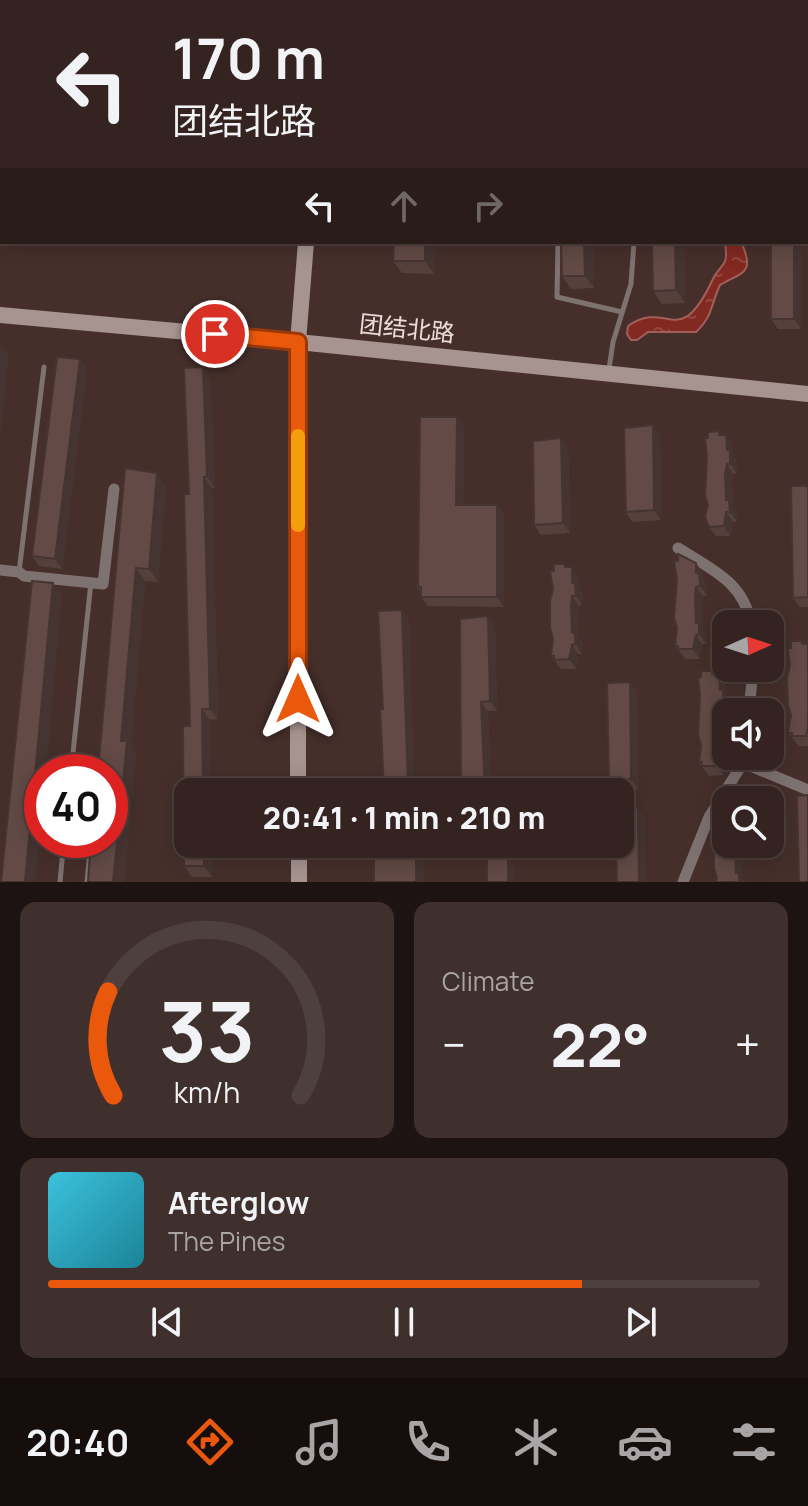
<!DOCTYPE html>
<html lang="en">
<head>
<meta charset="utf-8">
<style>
	body { margin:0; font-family:Manrope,"Noto Sans SC",sans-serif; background:#3f2f2d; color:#f1f3f6; height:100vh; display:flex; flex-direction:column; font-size:30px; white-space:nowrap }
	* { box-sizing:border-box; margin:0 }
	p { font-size:26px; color:#a9a4a5 }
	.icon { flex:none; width:44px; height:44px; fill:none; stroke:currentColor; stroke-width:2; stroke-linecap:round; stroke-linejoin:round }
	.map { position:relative; height:882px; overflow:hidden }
	.details { display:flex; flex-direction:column; gap:20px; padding:20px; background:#1d1312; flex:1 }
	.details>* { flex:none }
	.guide { position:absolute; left:0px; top:0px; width:808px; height:244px; box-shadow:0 4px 20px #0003,0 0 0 2px #4e403e; background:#342320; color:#f1f3f6; overflow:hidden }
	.needle { width:52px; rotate:87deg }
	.fabs { position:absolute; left:712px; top:610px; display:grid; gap:16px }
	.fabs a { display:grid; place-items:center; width:72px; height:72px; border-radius:16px; background:#342320; box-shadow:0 4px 20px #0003,0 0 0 2px #4e403e; font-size:40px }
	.speed { position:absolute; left:24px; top:754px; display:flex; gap:16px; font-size:40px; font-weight:700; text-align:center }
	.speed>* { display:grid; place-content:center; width:104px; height:104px; border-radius:50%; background:#342320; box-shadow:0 4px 20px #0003,0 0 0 2px #4e403e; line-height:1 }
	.speed .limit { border:12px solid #d22; background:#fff; color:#111 }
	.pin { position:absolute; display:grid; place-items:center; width:68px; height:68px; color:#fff; margin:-34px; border:4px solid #fff; border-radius:50%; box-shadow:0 2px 8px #0007 }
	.me { position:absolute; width:88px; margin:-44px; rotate:0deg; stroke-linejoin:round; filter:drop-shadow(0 0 6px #0008) }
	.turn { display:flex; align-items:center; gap:28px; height:168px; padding:0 40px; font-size:36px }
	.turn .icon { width:104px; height:104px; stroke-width:2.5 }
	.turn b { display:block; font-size:56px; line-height:68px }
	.lanes { display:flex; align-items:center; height:76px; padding:0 40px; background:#0003; justify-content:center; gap:40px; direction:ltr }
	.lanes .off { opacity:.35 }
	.big { font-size:60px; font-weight:800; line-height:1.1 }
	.details .card { flex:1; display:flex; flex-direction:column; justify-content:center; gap:12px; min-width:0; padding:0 28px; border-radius:16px; background:#3f2f2d }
	.details .dial { align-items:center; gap:0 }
	.dial svg { height:208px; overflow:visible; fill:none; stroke:#4e403e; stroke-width:7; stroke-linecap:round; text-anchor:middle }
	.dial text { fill:#f1f3f6; stroke:none }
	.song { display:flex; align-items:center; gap:24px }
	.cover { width:96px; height:96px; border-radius:12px; background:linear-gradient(135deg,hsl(190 70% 55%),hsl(190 70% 35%)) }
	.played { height:8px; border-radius:4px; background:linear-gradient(90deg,#ea580c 75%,#4e403e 75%) }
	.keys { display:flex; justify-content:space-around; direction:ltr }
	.heat { display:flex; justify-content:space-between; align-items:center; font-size:44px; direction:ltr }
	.details .tiles { flex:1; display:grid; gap:20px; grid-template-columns:1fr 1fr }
	.card:last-child { grid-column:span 2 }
	.trip { position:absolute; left:174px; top:778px; width:460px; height:80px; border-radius:16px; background:#342320; box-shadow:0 4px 20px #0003,0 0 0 2px #4e403e; font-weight:800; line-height:80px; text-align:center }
	.tabs { display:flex; height:128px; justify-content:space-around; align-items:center; background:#150e0d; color:#a9a4a5 }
	.tabs .icon { width:56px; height:56px }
	.tabs .active { color:#ea580c }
	.tabs b { font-size:36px; color:#f1f3f6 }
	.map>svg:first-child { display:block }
	.water { fill:url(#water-ripples); stroke:#a25f58; stroke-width:2 }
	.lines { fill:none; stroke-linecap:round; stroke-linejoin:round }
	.lane { stroke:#7e7270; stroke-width:5 }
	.street { stroke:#7e7270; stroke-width:11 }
	.secondary { stroke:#a79491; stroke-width:16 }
	.wall { fill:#55403c }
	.shaded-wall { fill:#453431 }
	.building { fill:#634a46; stroke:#453431; stroke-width:2 }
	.route-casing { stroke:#983908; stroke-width:20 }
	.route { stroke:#ea580c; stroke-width:14 }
	.slow { stroke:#f59e0b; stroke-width:14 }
	.labels { text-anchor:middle; stroke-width:8; stroke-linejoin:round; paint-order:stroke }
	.street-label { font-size:24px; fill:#ebdcd9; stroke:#462f2b }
</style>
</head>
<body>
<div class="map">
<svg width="808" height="882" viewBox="0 0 808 882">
	<defs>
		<pattern id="water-ripples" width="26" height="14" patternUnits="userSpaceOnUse" patternTransform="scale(2)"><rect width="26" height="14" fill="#822921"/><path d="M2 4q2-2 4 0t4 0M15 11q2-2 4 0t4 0" fill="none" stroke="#944741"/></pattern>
	</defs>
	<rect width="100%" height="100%" fill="#462f2b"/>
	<!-- water -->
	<path class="water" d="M725 242 742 244C755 274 742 272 720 285 711 304 713 316 696 332H648L637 340H631L627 334 628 326C668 298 678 352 712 281 721 261 729 270 725 242Z"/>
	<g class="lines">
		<!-- lane -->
		<path class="lane" d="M806 208 808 202
			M558 242 557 297 622 312
			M609 369 613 342 631 284 634 242
			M19 572 44 367
			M71 772 91 582
			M60 882 64 840
			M87 882 91 840"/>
		<!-- street -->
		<path class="street" d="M678 548C711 569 744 582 751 624
			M0 570 19 572 24 576 103 584 114 489
			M749 712 753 668
			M743 763 808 790
			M683 882 709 817 743 763 744 756"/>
		<!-- secondary -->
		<path class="secondary" d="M326 2V0
			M0 315 298 342 808 394
			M298 792V342L306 242
			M299 844V882"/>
	</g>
	<!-- wall -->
	<path class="wall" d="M808 0V15H806V2Z
		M394 242H435L434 274 402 273 393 261Z
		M561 242H593L594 288 571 289 562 276Z
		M652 242H684L685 303 662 304 653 291Z
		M771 242H801V329H778L771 319Z
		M80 359 87 369 62 569 39 566 32 556Z
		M210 378 215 488H212L218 719 210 720 188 844H211L212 877H192L184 866 190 726 189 494Z
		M464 427 463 505H497L504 515V607L428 606 421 597V592L418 587Z
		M660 435 661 520 632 522 626 512Z
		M722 435 733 444V455L737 460V473L733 474 732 484 733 505 736 510 737 521 733 522 730 536H716L709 527 708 505Z
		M568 448 570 533 541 535 534 525Z
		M125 468 166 486 158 582 145 581 131 747 136 754 124 882H88Z
		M808 486V607H800L793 598Z
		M567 567H572L578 577 579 588 582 593V606H579L578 616V637L582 642V654H578L576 669H561L551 656 553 638 554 571Z
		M703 573V578L706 583 707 596H703L702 606 703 628 706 632V644H702L700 659H685L675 646 677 628V579Z
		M402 610 409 620 414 792H387L384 788Z
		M488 616 495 626 497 711H488L491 792H461Z
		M802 641 804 644H808V746H799L788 733 791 715V648Z
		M715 674H719L726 684V694L730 699V712H726L725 723 726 756H730V761H726L724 775 709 776 699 763Z
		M630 682 637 692 638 789H616L609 779Z"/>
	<!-- shaded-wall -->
	<path class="shaded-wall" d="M425 242H435L434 274 425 261Z
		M584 242H593L594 288 585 276Z
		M675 242H684L685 303 676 290Z
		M794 242H801V329L794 319Z
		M0 344 9 356 0 439Z
		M80 359 87 369 62 569 55 559Z
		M203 367 210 378 215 488 207 477Z
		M457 417 464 427 463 515 456 505Z
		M653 425 660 435 661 520 654 510Z
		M726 435 733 444V455L737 460V473L730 464 727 450Z
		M561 438 568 448 570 533 563 523Z
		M727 464 733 474 732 484 733 505 736 510 737 521 730 512 726 500 725 474Z
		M157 473 166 486 158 582 149 569Z
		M204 477 212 488 218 719 210 709Z
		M497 505 504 515V607L497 597Z
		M726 512 733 522 730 536 724 526Z
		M696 563 703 573V578L706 583 707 596 700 586 696 573Z
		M572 567 578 577 579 588 582 593V606L576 596 572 583Z
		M136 568 145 581 131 747 136 754 124 882H113L121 741Z
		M53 583 62 596 46 772H42V811L35 882H25Z
		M696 587 703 596V628L706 632V644L699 634 696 623Z
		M572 596 579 606 578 637 582 642V654L575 644 572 633Z
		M402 610 409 620 414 792H412L408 787Z
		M488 616 495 626 497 711 490 701Z
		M696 635 702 644 700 659 693 649Z
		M572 645 578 654 576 669 569 659Z
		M719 674 726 684V694L730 699V712L723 703 720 690Z
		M630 682 637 692 638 789 631 779Z
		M481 702 488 711 491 792H485Z
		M720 703 726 712V755L723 751 720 739Z
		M202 709 210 720 211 792H203Z
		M719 751 726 761 724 775 717 766Z
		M638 808 645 817 646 882H639Z
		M204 844H211L212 877 204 866Z
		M416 844H424V882H416Z
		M508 844H514L515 882H508Z
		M735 844H741L743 846 742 878 746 882H739L736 873Z"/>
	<!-- building -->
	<path class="building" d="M202 0H235V2H202Z
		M773 0H808V2H773Z
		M806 64H808V165L806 87Z
		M394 242H425V261H393Z
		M561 242H584L585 276H562Z
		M652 242H675L676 290 653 291Z
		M771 242H794V319H771Z
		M57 357 80 359 55 559 32 556Z
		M203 367 207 477H204L210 709H202L203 792H188V844H204V866H184L183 726H190L184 494H189L184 368Z
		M420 417H457L456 505H497V597H421V587H418Z
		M653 425 654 510 626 512 624 428Z
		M719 431V435H726L727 450H730V464H727L725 474 726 500H729L730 512H726L724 526 709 527 705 517 708 505 705 495 707 457 705 438H708V432Z
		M561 438 563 523 534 525 533 441Z
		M125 468 157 473 149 569 136 568 121 741H127L113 882H88L91 840H110V772H98Z
		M791 486H808V597L793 598Z
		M678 554 696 563V573H699L700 586 696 587 695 597 696 623H699V634L696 635 693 649H678V646H675L677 628 674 618 677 579 674 561H678Z
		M554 564H564L565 567H572V583H575L576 596H572L571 606 572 633 575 632V644L572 645 569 659 554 660V656H551L553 638 550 628V601L553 589 550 571H554Z
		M32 581 53 583 25 882H1Z
		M402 610 408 787 384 788 380 709H383L378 611Z
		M488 616 490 701 481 702 485 792H461L460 619Z
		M791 641H802V644H808V727L806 736H792V733H788L791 715 788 705 787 678 790 666 788 648H791Z
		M701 671H712V674H719L720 690H723V703H720L719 713 720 739H722L723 751H719L717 766H702V762L699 763 701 745 698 735 700 696 698 678 701 677Z
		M630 682 631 779H609L607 683Z
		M808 795V882H799L797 796Z
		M718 804H726V844H735L736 873 739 872V882H716L717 878 714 868V841L717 829 714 811H718Z
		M620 808H638L639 882H617L616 844H620Z
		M374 844H416V882H374Z
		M487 844H508V882H487Z"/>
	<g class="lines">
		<!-- route casing -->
		<g class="route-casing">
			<path id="route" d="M215 334 298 342V699"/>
		</g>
		<!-- route -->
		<use href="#route" class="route"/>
		<!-- slow -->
		<path class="slow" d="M298 436V525"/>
	</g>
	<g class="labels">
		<!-- street labels -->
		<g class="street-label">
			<text transform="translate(407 329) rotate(6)" y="8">团结北路</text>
		</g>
	</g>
</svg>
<div class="fabs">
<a><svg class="needle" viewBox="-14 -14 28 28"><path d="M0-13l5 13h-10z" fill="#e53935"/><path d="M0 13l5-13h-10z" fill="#a9a4a5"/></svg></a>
<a><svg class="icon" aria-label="sound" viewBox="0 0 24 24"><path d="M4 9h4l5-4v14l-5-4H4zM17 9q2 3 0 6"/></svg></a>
<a><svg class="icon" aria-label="search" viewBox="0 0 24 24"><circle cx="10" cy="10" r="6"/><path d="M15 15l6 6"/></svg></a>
</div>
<div class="speed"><div class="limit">40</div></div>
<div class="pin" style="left:215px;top:334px;background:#d93025"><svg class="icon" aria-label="arrive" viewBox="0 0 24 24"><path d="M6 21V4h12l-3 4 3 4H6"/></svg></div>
<svg class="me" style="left:298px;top:699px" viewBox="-20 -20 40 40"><path d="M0-17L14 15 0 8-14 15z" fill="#ea580c" stroke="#fff" stroke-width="4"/></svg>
<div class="trip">20:41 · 1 min · 210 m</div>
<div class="guide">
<div class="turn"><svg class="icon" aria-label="left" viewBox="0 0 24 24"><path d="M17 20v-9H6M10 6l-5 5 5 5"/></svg><div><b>170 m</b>团结北路</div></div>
<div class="lanes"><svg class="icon" aria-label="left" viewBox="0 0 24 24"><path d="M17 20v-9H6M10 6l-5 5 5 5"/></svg><svg class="icon off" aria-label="ahead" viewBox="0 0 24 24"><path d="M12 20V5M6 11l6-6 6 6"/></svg><svg class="icon off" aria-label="right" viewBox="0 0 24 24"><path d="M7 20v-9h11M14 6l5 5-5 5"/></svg></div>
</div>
</div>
<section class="details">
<div class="tiles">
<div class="card dial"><svg viewBox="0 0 100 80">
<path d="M14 69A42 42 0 1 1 86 69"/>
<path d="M14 69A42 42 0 0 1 12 29" stroke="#ea580c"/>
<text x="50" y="56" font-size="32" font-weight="700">33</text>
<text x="50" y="72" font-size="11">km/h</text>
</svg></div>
<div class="card"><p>Climate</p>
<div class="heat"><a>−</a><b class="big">22°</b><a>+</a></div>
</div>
<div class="card">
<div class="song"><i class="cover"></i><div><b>Afterglow</b><p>The Pines</p></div></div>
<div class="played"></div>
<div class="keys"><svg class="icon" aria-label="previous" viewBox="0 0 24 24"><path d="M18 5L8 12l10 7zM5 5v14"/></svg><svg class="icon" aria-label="pause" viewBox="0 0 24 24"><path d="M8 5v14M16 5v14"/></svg><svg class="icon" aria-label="next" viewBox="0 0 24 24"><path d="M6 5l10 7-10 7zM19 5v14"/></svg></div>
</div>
</div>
</section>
<nav class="tabs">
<b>20:40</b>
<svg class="icon active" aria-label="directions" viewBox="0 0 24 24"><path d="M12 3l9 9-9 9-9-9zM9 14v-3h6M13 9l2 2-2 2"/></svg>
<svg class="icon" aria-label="music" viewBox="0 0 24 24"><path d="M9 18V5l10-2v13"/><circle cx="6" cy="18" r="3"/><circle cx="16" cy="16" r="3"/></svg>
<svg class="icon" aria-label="phone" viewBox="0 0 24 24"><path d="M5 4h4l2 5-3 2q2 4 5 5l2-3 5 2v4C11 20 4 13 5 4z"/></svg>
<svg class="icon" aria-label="climate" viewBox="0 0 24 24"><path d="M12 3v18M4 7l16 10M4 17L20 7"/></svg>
<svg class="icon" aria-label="car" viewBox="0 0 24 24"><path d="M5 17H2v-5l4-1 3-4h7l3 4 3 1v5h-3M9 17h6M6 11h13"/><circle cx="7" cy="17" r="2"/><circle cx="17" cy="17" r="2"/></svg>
<svg class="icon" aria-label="filters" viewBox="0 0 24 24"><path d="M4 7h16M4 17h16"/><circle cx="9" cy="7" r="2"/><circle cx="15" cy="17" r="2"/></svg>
</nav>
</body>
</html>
